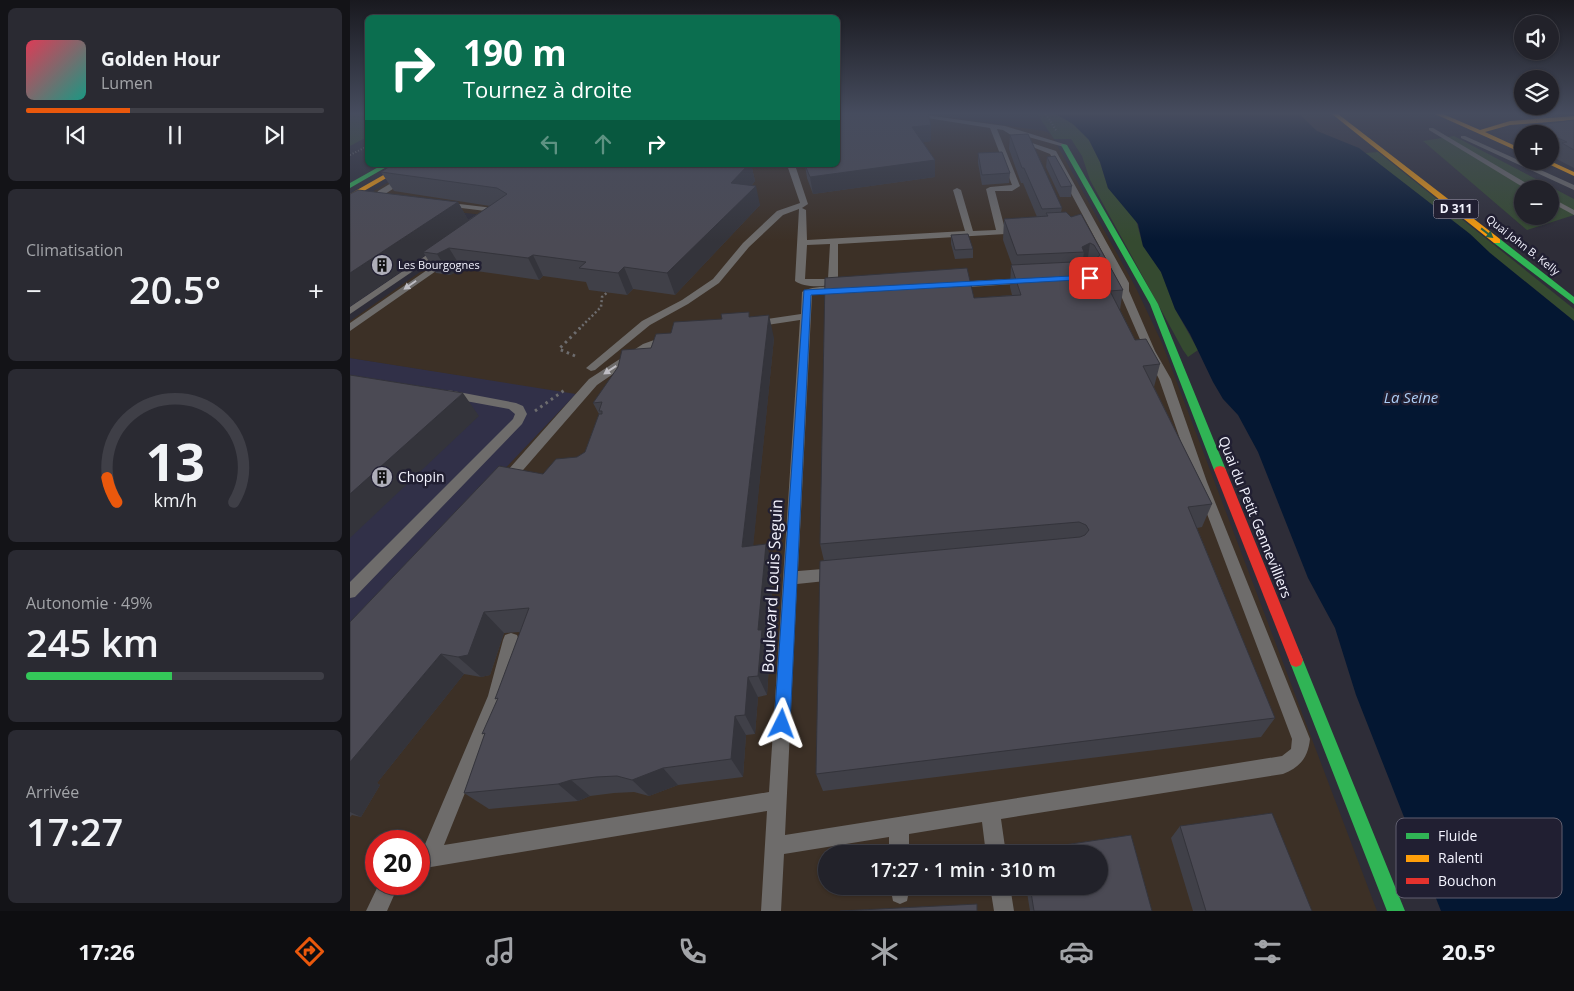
<!DOCTYPE html>
<html lang="fr">
<head>
<meta charset="utf-8">
<style>
	body { margin:0; font-family:"Open Sans",sans-serif; background:#2a2a32; color:#f1f3f6; height:100vh; display:flex; flex-direction:column; font-size:19px; white-space:nowrap }
	* { box-sizing:border-box; margin:0 }
	p { font-size:16px; color:#a2a4a8 }
	.icon { flex:none; width:28px; height:28px; fill:none; stroke:currentColor; stroke-width:2; stroke-linecap:round; stroke-linejoin:round }
	.map { position:relative; flex:1; overflow:hidden }
	.panel { display:flex; flex-direction:column; gap:8px; padding:8px; background:#131317; width:350px }
	.panel>* { flex:none }
	.banner { position:absolute; left:15px; top:15px; width:475px; height:152px; border-radius:8px; box-shadow:0 1px 4px #0004,0 0 0 1px #3f3f47; background:#0b6e4f; color:#fff; overflow:hidden }
	.fabs { position:absolute; left:1164px; top:15px; display:grid; gap:10px }
	.fabs a { display:grid; place-items:center; width:45px; height:45px; border-radius:50%; background:#22222a; box-shadow:0 1px 4px #0004,0 0 0 1px #3f3f47; font-size:25px }
	.speed { position:absolute; left:15px; top:830px; display:flex; gap:10px; font-size:25px; font-weight:700; text-align:center }
	.speed>* { display:grid; place-content:center; width:65px; height:65px; border-radius:50%; background:#22222a; box-shadow:0 1px 4px #0004,0 0 0 1px #3f3f47; line-height:1 }
	.speed .limit { border:8px solid #d22; background:#fff; color:#111 }
	.pin { position:absolute; display:grid; place-items:center; width:42px; height:42px; color:#fff; margin:-21px; border-radius:10px; box-shadow:0 2px 8px #0006 }
	.me { position:absolute; width:55px; margin:-28px; rotate:3deg; stroke-linejoin:round; filter:drop-shadow(0 0 4px #0008) }
	.turn { display:flex; align-items:center; gap:18px; height:105px; padding:0 15px; font-size:22px }
	.turn .icon { width:65px; height:65px; stroke-width:2.5 }
	.turn b { display:block; font-size:35px; line-height:42px }
	.lanes { display:flex; align-items:center; height:48px; padding:0 15px; background:#0003; justify-content:center; gap:25px; direction:ltr }
	.lanes .off { opacity:.35 }
	.big { font-size:38px; font-weight:600; line-height:1.1 }
	.panel .card { flex:1; display:flex; flex-direction:column; justify-content:center; gap:8px; min-width:0; padding:0 18px; border-radius:8px; background:#2a2a32 }
	.panel .dial { align-items:center; gap:0 }
	.dial svg { height:130px; overflow:visible; fill:none; stroke:#3f3f47; stroke-width:7; stroke-linecap:round; text-anchor:middle }
	.dial text { fill:#f1f3f6; stroke:none }
	.song { display:flex; align-items:center; gap:15px }
	.cover { width:60px; height:60px; border-radius:8px; background:linear-gradient(135deg,hsl(350 70% 55%),hsl(170 70% 35%)) }
	.played { height:5px; border-radius:2px; background:linear-gradient(90deg,#ea580c 35%,#3f3f47 35%) }
	.keys { display:flex; justify-content:space-around; direction:ltr }
	.heat { display:flex; justify-content:space-between; align-items:center; font-size:28px; direction:ltr }
	.charge { height:8px; border-radius:4px; background:linear-gradient(90deg,#34c759 49%,#3f3f47 0) }
	.trip { position:absolute; left:468px; top:845px; width:290px; height:50px; border-radius:25px; background:#22222a; box-shadow:0 1px 4px #0004,0 0 0 1px #3f3f47; font-weight:600; line-height:50px; text-align:center }
	.tabs { display:flex; height:80px; justify-content:space-around; align-items:center; background:#0e0e11; color:#a2a4a8 }
	.tabs .icon { width:35px; height:35px }
	.tabs .on { color:#ea580c }
	.tabs b { font-size:22px; color:#f1f3f6 }
	main { display:flex; flex:1; min-height:0 }
	.map>svg:first-child { display:block }
	.built { fill:#313048 }
	.industrial { fill:#3c3026; fill-rule:evenodd }
	.green { fill:#354a30; fill-rule:evenodd }
	.water { fill:#041732 }
	.lines { fill:none; stroke-linecap:round; stroke-linejoin:round }
	.path-far2 { stroke:#6d6c6e; stroke-width:2; stroke-dasharray:1 2; stroke-linecap:butt }
	.path-far1 { stroke:#6d6c6e; stroke-width:2.5; stroke-dasharray:2 2.5; stroke-linecap:butt }
	.path { stroke:#6d6c6e; stroke-width:3; stroke-dasharray:2.5 4; stroke-linecap:butt }
	.lane { fill:#6e6c6b; fill-rule:evenodd }
	.street { fill:#6e6c6b; fill-rule:evenodd }
	.fast { fill:#30b455; fill-rule:evenodd }
	.slow { fill:#ff9f0a; fill-rule:evenodd }
	.jam { fill:#e5322d; fill-rule:evenodd }
	.wall { fill:#404048 }
	.shaded-wall { fill:#34343b }
	.building { fill:#4b4a54; stroke:#34343b }
	.oneway { fill:#286242 }
	.oneway2 { fill:#bebdc3 }
	.route { fill:#1a73e8; stroke:#114b97 }
	.labels { text-anchor:middle; stroke-width:5; stroke-linejoin:round; paint-order:stroke }
	.far-street-label { font-size:11px; fill:#f3f3fe; stroke:#211f32 }
	.far-poi-label { font-size:11px; fill:#f3f3fe; stroke:#211f32; text-anchor:start }
	.shield { fill:#211f32; stroke:#b4b3c1; stroke-width:1 }
	.shield-label { font-size:12px; font-weight:bold; fill:#f3f3fe }
	.poi-label { font-size:14px; fill:#f3f3fe; stroke:#211f32; text-anchor:start }
	.street-label { font-size:14px; fill:#f3f3fe; stroke:#211f32 }
	.water-label { font-size:15px; font-style:italic; fill:#accdf5; stroke:#211f32 }
	.near-street-label { font-size:16px; fill:#f3f3fe; stroke:#211f32 }
	.key { fill:#211f32; stroke:#605f6f; stroke-width:1 }
	.key-label { font-size:14px; fill:#f3f3fe }
</style>
</head>
<body>
<main>
<section class="panel">
<div class="card">
<div class="song"><i class="cover"></i><div><b>Golden Hour</b><p>Lumen</p></div></div>
<div class="played"></div>
<div class="keys"><svg class="icon" aria-label="previous" viewBox="0 0 24 24"><path d="M18 5L8 12l10 7zM5 5v14"/></svg><svg class="icon" aria-label="pause" viewBox="0 0 24 24"><path d="M8 5v14M16 5v14"/></svg><svg class="icon" aria-label="next" viewBox="0 0 24 24"><path d="M6 5l10 7-10 7zM19 5v14"/></svg></div>
</div>
<div class="card"><p>Climatisation</p>
<div class="heat"><a>−</a><b class="big">20.5°</b><a>+</a></div>
</div>
<div class="card dial"><svg viewBox="0 0 100 80">
<path d="M14 69A42 42 0 1 1 86 69"/>
<path d="M14 69A42 42 0 0 1 8 54" stroke="#ea580c"/>
<text x="50" y="56" font-size="32" font-weight="700">13</text>
<text x="50" y="72" font-size="11">km/h</text>
</svg></div>
<div class="card"><p>Autonomie · 49%</p><b class="big">245 km</b><div class="charge"></div></div>
<div class="card"><p>Arrivée</p><b class="big">17:27</b></div>
</section>
<div class="map">
<svg width="1224" height="911" viewBox="0 0 1224 911">
	<rect width="100%" height="100%" fill="#2e2d38"/>
	<!-- built -->
	<path class="built" d="M0 358 227 393 0 632Z"/>
	<!-- industrial -->
	<path class="industrial" d="M577 114 694 131 701 134 786 288 812 343 1027 911H0V632L226 394 0 358V321L149 217 9 200 66 165H488ZM26 841H69V884H26ZM476 854H749V886H476Z"/>
	<!-- green -->
	<path class="green" d="M0 114H18L17 137 0 146Z
		M687 114H706L723 124 738 138 750 162 758 188 786 220 793 246 811 272 825 309 848 350 838 357 833 350 740 180 732 156 721 139H704Z
		M1104 136 1224 199V215L1177 230 1073 141ZM1172 189H1200V216H1172Z
		M1028 152 1224 309V321L1140 253 1120 234 1015 153Z"/>
	<!-- water -->
	<path class="water" d="M706 114H949L967 131 1009 148 1120 234 1140 253 1224 321V911H1091L1006 695 985 628 958 578 908 452 888 415 873 399 863 382 840 334 825 309 811 272 793 246 788 224 758 188 750 162 739 140 723 124Z"/>
	<g class="lines">
		<!-- path-far2 -->
		<path class="path-far2" d="M696 114 707 132
			M0 155 18 146"/>
		<!-- path-far1 -->
		<path class="path-far1" d="M229 329 251 307 252 297 261 289"/>
		<!-- path -->
		<path class="path" d="M225 356 209 349 230 328
			M185 411 216 389"/>
		<!-- lane -->
		<path class="lane" d="M552 114H568L655 126 717 145 714 147 668 134 679 142 706 151 779 283V291L805 351 821 379 857 482 960 739C958 758 950 767 933 774L651 819 656 854H636L632 822 559 834V854H539V837L434 854 431 911H411L417 811 69 869V849H73L138 696 153 640 155 635 161 633 167 635 169 640 154 696 94 845 419 792 450 320 404 327 399 324 404 321 451 314 452 292C460 286 487 285 495 290L490 293 462 295 448 571 485 568 490 570 492 574 490 578 485 580 447 584 435 835 932 756 941 749 942 739 845 482 809 379 795 351 769 291V283L700 154 675 144 653 130 647 129 670 186 662 191H645L655 229H673V233L488 244V281C479 288 454 288 445 281L449 209 433 215 399 247 369 283 338 304 300 325 245 370 241 371 236 368 292 321 332 300 363 279 393 243 427 211 450 203 437 165H445L458 204 452 208 456 210 457 240 615 231 603 190 607 188 611 190 623 231 646 230 636 189 640 187 662 185 640 128ZM480 244 478 279H455L457 245Z
			M1079 128H1083L1186 189H1176L1079 130Z
			M1111 136H1115L1224 185V190L1111 138Z
			M71 165H80L35 194 46 197V201L30 198 27 193 28 191Z
			M1200 197 1224 210V215L1200 202Z
			M92 202 152 209 156 211 152 213 95 206H92Z
			M87 248 94 250 0 314V307Z
			M96 257 99 258V262L0 331V323Z
			M675 278 678 279V283L605 288 600 285 605 282Z
			M318 335 323 338 322 340 301 348 247 385 160 485H150L149 482 150 479 239 379 293 344Z
			M98 390 166 403 173 406 177 414 172 424 5 597 0 598V582L163 419 165 414 159 409 94 397 92 394Z
			M29 884H49L37 911H16Z
			M540 886H560L557 901 550 904 543 901Z
			M640 886H660L664 911H644Z"/>
		<!-- street -->
		<path class="street" d="M1177 114H1192L1198 119 1192 123Z"/>
		<!-- fast -->
		<path class="fast" d="M712 144 717 145 808 304 876 470 874 473H866L864 470 800 304 711 145Z
			M32 165H40L0 188V183Z
			M1144 239H1150L1224 297V304L1144 243Z
			M946 653 951 655 953 660 1055 911H1037L939 660 941 655Z"/>
		<!-- slow -->
		<path class="slow" d="M982 114H988L1150 239V243H1144Z
			M1085 114H1093L1130 130 1160 121 1224 116V120L1160 125 1135 132 1172 149V153Z
			M1192 161H1200L1224 172V176Z
			M51 165H59L0 199V194Z"/>
		<!-- jam -->
		<path class="jam" d="M870 466 874 467 876 470 953 660 951 665 946 667 941 665 939 660 864 470 866 467Z"/>
	</g>
	<!-- wall -->
	<path class="wall" d="M1224 120V168L1203 157 1205 154 1200 152V134H1177L1181 126Z
		M581 125V141L573 142 585 160V177L463 194 457 178 455 165H488Z
		M660 135 712 208 711 212 721 217 731 214 773 290 770 310 785 340 810 364 804 387 862 504 852 527 847 528 925 718 911 737 473 791 466 774 474 561 470 544 624 298 662 295 660 287 661 265H662L653 240 654 219 687 217 673 183H671L659 149Z
		M628 153 660 173 659 183 632 185 628 163Z
		M697 157 722 186 721 197H710L696 167Z
		M42 165H404L402 168 405 181 402 185 410 205 325 295 283 289 277 295 239 290 236 282 193 276 189 280 112 269 100 275 86 273 75 255 0 306V194L108 202 118 220 140 206 44 191 31 172Z
		M601 235 623 249V258L605 259 601 244Z
		M401 317 424 338 403 545 424 566 418 644 420 650 417 695 408 697 405 734 396 735 393 777 328 785 299 796 284 792 264 793 240 796 228 801 139 809 114 793 147 701 170 632 154 633 140 675 131 677 114 674 27 783 30 785 11 817 2 815 0 817V622L193 474 227 457 235 452 249 414 243 403 301 348 321 333Z
		M830 826 962 911H843L821 838Z
		M781 835 802 911H680L676 886H749V854H673L674 851Z"/>
	<!-- shaded-wall -->
	<path class="shaded-wall" d="M1109 114H1122L1108 116Z
		M581 125V141L563 144 562 127Z
		M585 160V177L463 194 460 177Z
		M387 165H404L402 168 405 181 386 203 381 183Z
		M406 186 410 205 325 295 317 273Z
		M108 202 120 223 73 252 75 255 0 306V273Z
		M740 243 737 264 732 267 734 252 732 247Z
		M99 248 112 269 100 275 87 254Z
		M183 255 193 276 189 280 178 258Z
		M274 267 283 289 277 295 268 273Z
		M419 315 424 338 401 568 392 547Z
		M113 393 129 416 0 538V494Z
		M416 544 424 566 418 644 420 650 417 695 408 676V630Z
		M134 612 154 633 140 675 131 677 108 657Z
		M91 654 114 674 27 783 30 785 11 817 0 812V762Z
		M398 677 408 697 405 734 395 715Z
		M385 716 396 735 393 777 381 759Z
		M313 768 328 785 299 796 282 780Z
		M221 780 240 796 228 801 208 784Z"/>
	<!-- building -->
	<path class="building" d="M488 114H578L581 125 562 127 585 160 460 177 455 165H488Z
		M1224 120V150L1212 143 1217 142 1181 126Z
		M678 134 712 208 692 209 674 168H672L660 135Z
		M652 152 660 173 632 175 628 153Z
		M705 156 722 186 711 187 697 157Z
		M42 165H398L381 183 406 186 317 273 274 267 268 273 229 268 236 262 183 255 178 258 99 248 87 254 73 252 157 194 147 188 31 172Z
		M8 190 108 202 0 273V194Z
		M716 212 721 217 731 214 773 290 760 291 785 340 796 339 810 364 793 366 862 504 838 507 925 718 466 774 470 561 730 537 735 535 739 530 736 525 729 522 470 544 475 278 617 268 624 298 671 295 661 265 743 261 750 255 744 245 740 243 732 247 734 252 667 255 654 219 698 216 696 213Z
		M618 234 623 249 605 250 601 235Z
		M399 312V317L419 315 392 547 416 544 408 630H412L408 676 398 677 395 715 385 716 381 759 313 768 282 780 267 776 246 777 221 780 208 784 114 793 135 733 132 734 148 698 145 699 179 608 134 612 118 655 108 657 91 654 0 762V622L149 466 193 474 206 459 227 457 235 452 249 414H252V411H249L252 402 243 403 268 367 272 350 301 348 306 334 321 333 324 322 372 319 371 314Z
		M0 375 113 393 0 494Z
		M922 813 962 911H856L830 826Z
		M781 835 802 911H684L680 886H749V854H674V851Z
		M627 904V911H490Z"/>
	<!-- one-way arrows -->
	<defs><path id="oneway-solid" d="M-6-.8H1V-3.2L6.5 0L1 3.2V.8H-6Z" transform="scale(1.25)"/></defs>
	<use class="oneway" href="#oneway-solid" transform="translate(1137 233) rotate(38)"/>
	<g class="oneway2">
		<use href="#oneway-solid" transform="translate(60 285) rotate(145)"/>
		<use href="#oneway-solid" transform="translate(260 370) rotate(147)"/>
	</g>
	<!-- sky -->
	<linearGradient id="sky" x2="0" y2="1"><stop stop-color="#19191f"/><stop offset="0.47" stop-color="#464c5e"/><stop offset="1" stop-color="#464c5e" stop-opacity="0"/></linearGradient>
	<rect width="1224" height="241" fill="url(#sky)"/>
	<!-- route -->
	<path class="route" d="M740 275 744 278 743 279 461 295 440 724 437 730 432 732 426 730 424 724 454 290Z"/>
	<!-- icons -->
	<defs>
		<g id="building-disc" transform="scale(1.125)"><circle r="9.5" fill="#aeaeb9" stroke="#211f32"/><path d="M-4-6H4V6H1V3H-1V6H-4ZM-2.5-4.3h1.7v1.8h-1.7ZM.8-4.3h1.7v1.8H.8ZM-2.5-1h1.7V.8h-1.7ZM.8-1h1.7V.8H.8Z" fill="#111"/></g>
	</defs>
	<g fill-rule="evenodd">
		<use href="#building-disc" x="32" y="265"/>
		<use href="#building-disc" x="32" y="477"/>
	</g>
	<g class="labels">
		<!-- far-street labels -->
		<g class="far-street-label">
			<text transform="translate(1173 245) rotate(38)" y="4">Quai John B. Kelly</text>
		</g>
		<!-- far-poi labels -->
		<g class="far-poi-label">
			<text x="48" y="269">Les Bourgognes</text>
		</g>
		<!-- shield labels -->
		<rect class="shield" x="1083.5" y="199.5" width="45" height="19" rx="4"/>
		<g class="shield-label">
			<text x="1106" y="213">D 311</text>
		</g>
		<!-- poi labels -->
		<g class="poi-label">
			<text x="48" y="482">Chopin</text>
		</g>
		<!-- street labels -->
		<g class="street-label">
			<text transform="translate(905 517) rotate(68)" y="5">Quai du Petit Gennevilliers</text>
		</g>
		<!-- water labels -->
		<g class="water-label">
			<text x="1061" y="403">La Seine</text>
		</g>
		<!-- near-street labels -->
		<g class="near-street-label">
			<text transform="translate(422 586) rotate(-87)" y="6">Boulevard Louis Seguin</text>
		</g>
	</g>
	<!-- legend -->
	<rect x="1046" y="818" width="166" height="80" rx="8" class="key"/>
	<rect x="1056" y="833" width="23" height="6" fill="#30b455"/>
	<rect x="1056" y="855" width="23" height="7" fill="#ff9f0a"/>
	<rect x="1056" y="878" width="23" height="6" fill="#e5322d"/>
	<g class="key-label">
		<text x="1088" y="841">Fluide</text>
		<text x="1088" y="863">Ralenti</text>
		<text x="1088" y="886">Bouchon</text>
	</g>
</svg>
<div class="fabs">
<a><svg class="icon" aria-label="sound" viewBox="0 0 24 24"><path d="M4 9h4l5-4v14l-5-4H4zM17 9q2 3 0 6"/></svg></a>
<a><svg class="icon" aria-label="layers" viewBox="0 0 24 24"><path d="M12 4l9 5-9 5-9-5zM3 14l9 5 9-5"/></svg></a>
<a>+</a>
<a>−</a>
</div>
<div class="speed"><div class="limit">20</div></div>
<div class="pin" style="left:740px;top:278px;background:#d93025"><svg class="icon" aria-label="arrive" viewBox="0 0 24 24"><path d="M6 21V4h12l-3 4 3 4H6"/></svg></div>
<svg class="me" style="left:432px;top:724px" viewBox="-20 -20 40 40"><path d="M0-17L14 15 0 8-14 15z" fill="#1a73e8" stroke="#fff" stroke-width="4"/></svg>
<div class="trip">17:27 · 1 min · 310 m</div>
<div class="banner">
<div class="turn"><svg class="icon" aria-label="right" viewBox="0 0 24 24"><path d="M7 20v-9h11M14 6l5 5-5 5"/></svg><div><b>190 m</b>Tournez à droite</div></div>
<div class="lanes"><svg class="icon off" aria-label="left" viewBox="0 0 24 24"><path d="M17 20v-9H6M10 6l-5 5 5 5"/></svg><svg class="icon off" aria-label="ahead" viewBox="0 0 24 24"><path d="M12 20V5M6 11l6-6 6 6"/></svg><svg class="icon" aria-label="right" viewBox="0 0 24 24"><path d="M7 20v-9h11M14 6l5 5-5 5"/></svg></div>
</div>
</div>
</main>
<nav class="tabs">
<b>17:26</b>
<svg class="icon on" aria-label="directions" viewBox="0 0 24 24"><path d="M12 3l9 9-9 9-9-9zM9 14v-3h6M13 9l2 2-2 2"/></svg>
<svg class="icon" aria-label="music" viewBox="0 0 24 24"><path d="M9 18V5l10-2v13"/><circle cx="6" cy="18" r="3"/><circle cx="16" cy="16" r="3"/></svg>
<svg class="icon" aria-label="phone" viewBox="0 0 24 24"><path d="M5 4h4l2 5-3 2q2 4 5 5l2-3 5 2v4C11 20 4 13 5 4z"/></svg>
<svg class="icon" aria-label="climate" viewBox="0 0 24 24"><path d="M12 3v18M4 7l16 10M4 17L20 7"/></svg>
<svg class="icon" aria-label="car" viewBox="0 0 24 24"><path d="M5 17H2v-5l4-1 3-4h7l3 4 3 1v5h-3M9 17h6M6 11h13"/><circle cx="7" cy="17" r="2"/><circle cx="17" cy="17" r="2"/></svg>
<svg class="icon" aria-label="filters" viewBox="0 0 24 24"><path d="M4 7h16M4 17h16"/><circle cx="9" cy="7" r="2"/><circle cx="15" cy="17" r="2"/></svg>
<b>20.5°</b>
</nav>
</body>
</html>
